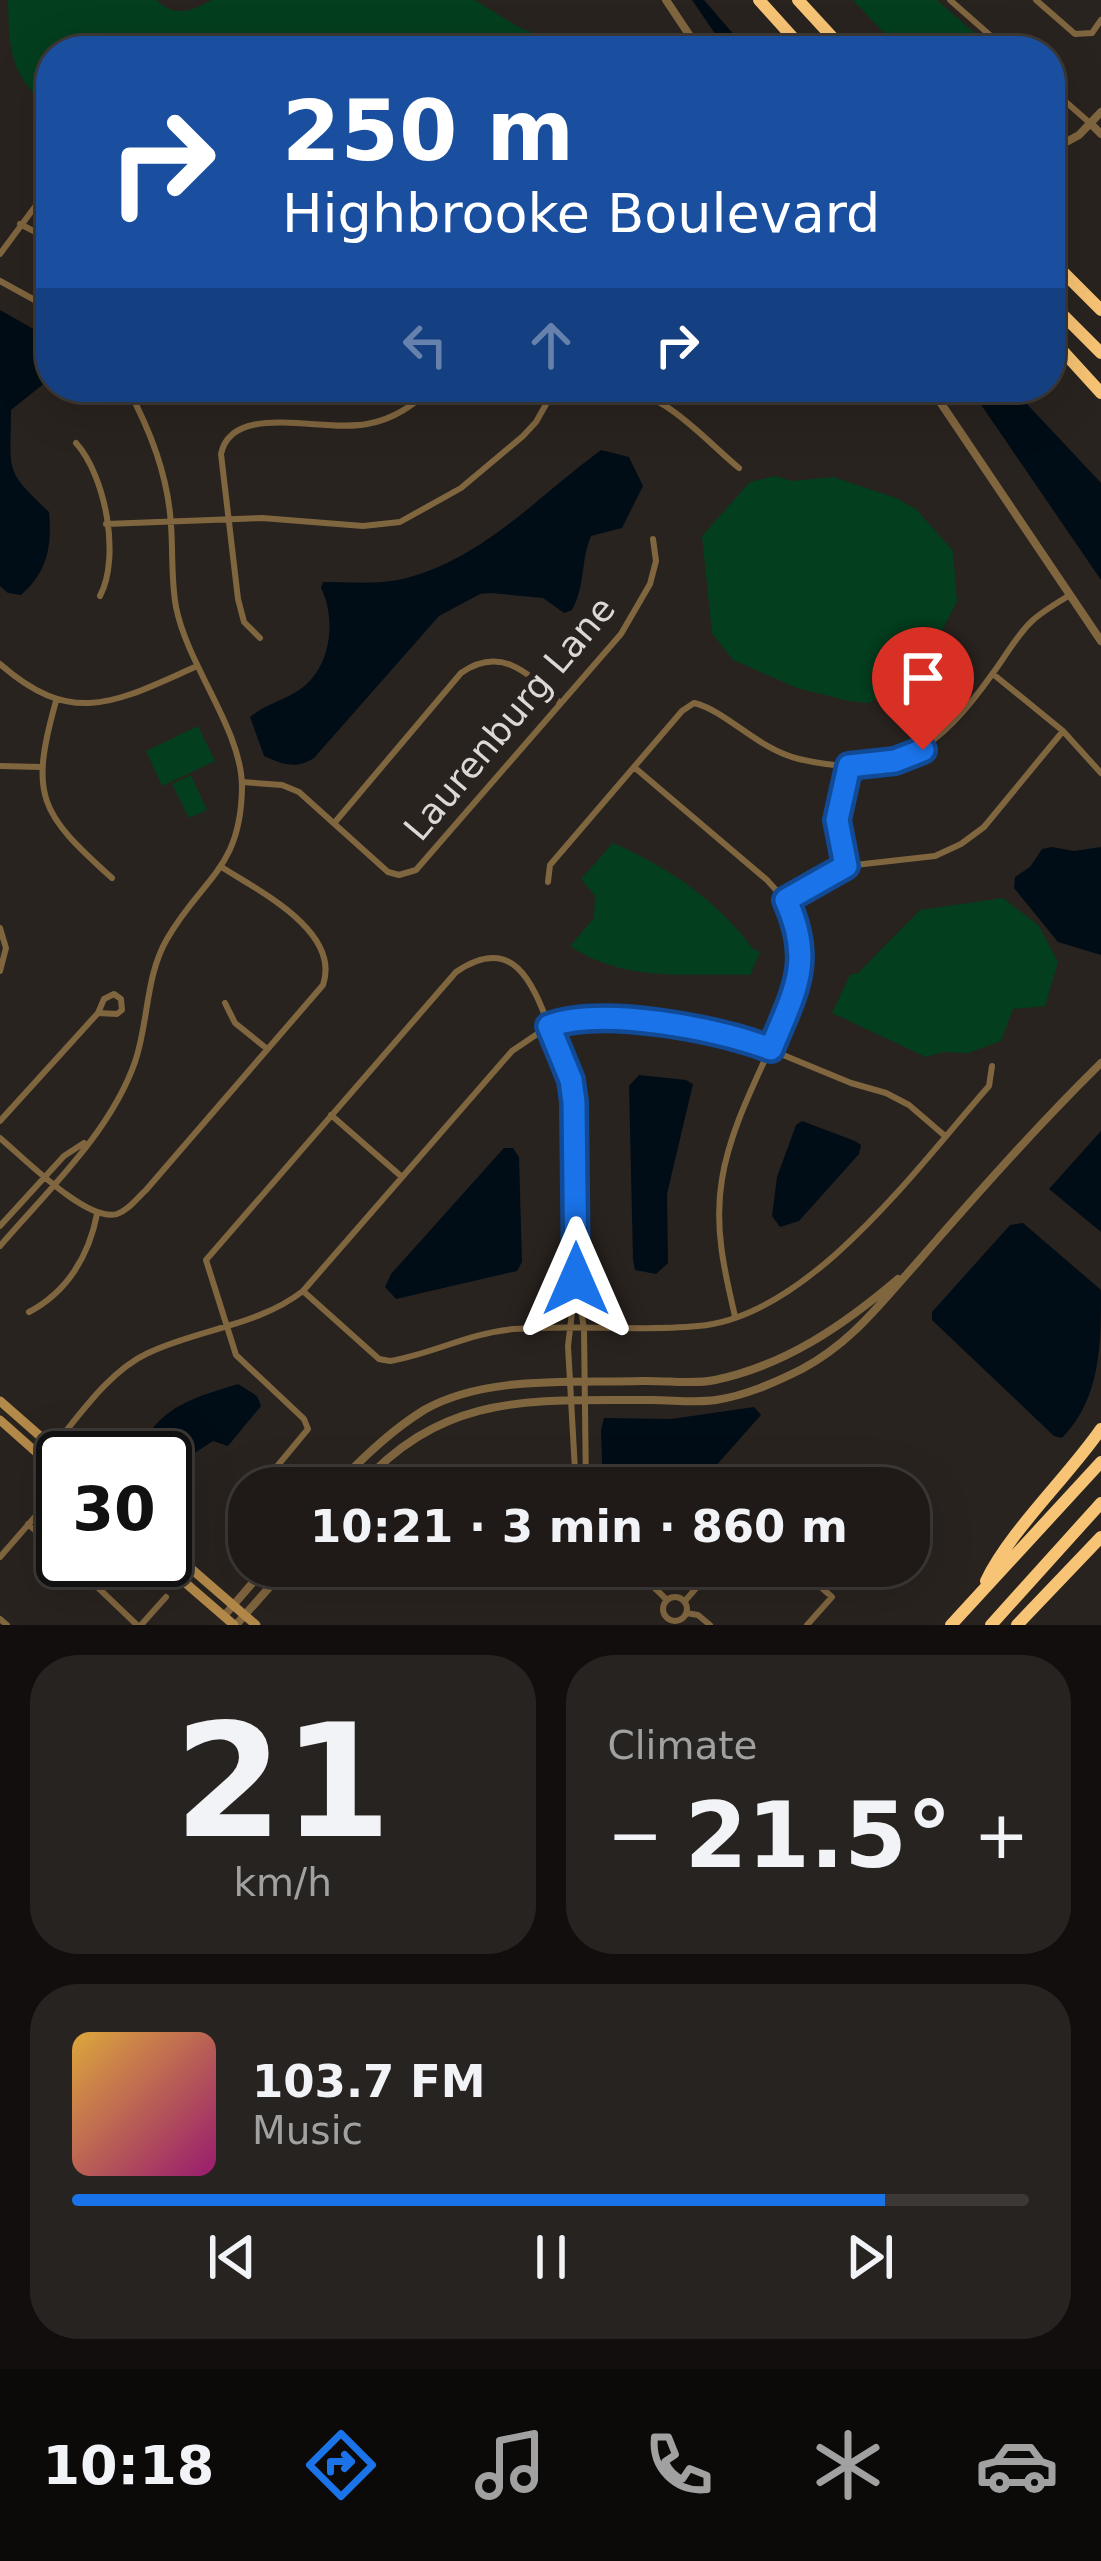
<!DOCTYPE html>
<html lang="en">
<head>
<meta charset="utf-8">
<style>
	body { margin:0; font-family:"DejaVu Sans",sans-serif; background:#272320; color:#f1f3f6; height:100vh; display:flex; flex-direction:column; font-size:45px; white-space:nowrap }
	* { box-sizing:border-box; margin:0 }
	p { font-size:39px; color:#a1a1a1 }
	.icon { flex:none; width:66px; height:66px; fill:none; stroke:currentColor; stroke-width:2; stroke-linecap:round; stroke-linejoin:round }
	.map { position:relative; height:1625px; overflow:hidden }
	.drawer { display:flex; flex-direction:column; gap:30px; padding:30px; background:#110e0d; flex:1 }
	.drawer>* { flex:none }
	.banner { position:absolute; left:36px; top:36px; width:1029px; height:366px; border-radius:48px; box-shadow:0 12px 48px #0002,0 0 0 3px #3c3836; background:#1a4fa0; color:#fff; overflow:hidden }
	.speed { position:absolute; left:36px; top:1431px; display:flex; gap:24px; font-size:60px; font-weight:700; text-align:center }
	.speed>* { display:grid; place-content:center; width:156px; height:156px; border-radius:50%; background:#1f1a17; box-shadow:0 12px 48px #0002,0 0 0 3px #3c3836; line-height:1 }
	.speed .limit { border:6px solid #111; border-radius:18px; background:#fff; color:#111 }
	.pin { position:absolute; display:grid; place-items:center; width:102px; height:102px; color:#fff; margin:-123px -51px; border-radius:50% 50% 50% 0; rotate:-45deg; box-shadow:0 0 12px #0007 }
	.pin .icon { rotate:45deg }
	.me { position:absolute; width:132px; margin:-66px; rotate:0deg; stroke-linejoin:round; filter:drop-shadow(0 0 9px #0008) }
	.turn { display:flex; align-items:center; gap:42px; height:252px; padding:0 48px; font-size:54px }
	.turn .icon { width:156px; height:156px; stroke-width:2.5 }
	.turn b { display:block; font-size:84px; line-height:102px }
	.lanes { display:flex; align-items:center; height:114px; padding:0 48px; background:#0003; justify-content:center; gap:60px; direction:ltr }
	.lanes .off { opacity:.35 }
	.big { font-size:90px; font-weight:800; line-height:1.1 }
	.drawer .tile { flex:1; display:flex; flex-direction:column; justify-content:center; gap:18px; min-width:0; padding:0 42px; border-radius:48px; background:#272320 }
	.drawer .dial { align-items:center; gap:0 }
	.dial b { font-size:156px; line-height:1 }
	.song { display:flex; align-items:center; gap:36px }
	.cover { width:144px; height:144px; border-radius:18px; background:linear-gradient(135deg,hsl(40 70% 55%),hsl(320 70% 35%)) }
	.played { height:12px; border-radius:6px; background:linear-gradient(90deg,#1a73e8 85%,#3c3836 85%) }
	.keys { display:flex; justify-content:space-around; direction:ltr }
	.heat { display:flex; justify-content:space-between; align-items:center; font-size:66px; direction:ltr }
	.drawer .tiles { flex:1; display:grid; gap:30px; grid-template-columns:1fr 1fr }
	.tile:last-child { grid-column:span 2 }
	.trip { position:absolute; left:228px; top:1467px; width:702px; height:120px; border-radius:48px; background:#1f1a17; box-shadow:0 12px 48px #0002,0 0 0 3px #3c3836; font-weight:800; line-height:120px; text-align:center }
	.dock { display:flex; height:192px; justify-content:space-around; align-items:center; background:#0c0a09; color:#a1a1a1 }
	.dock .icon { width:84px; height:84px }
	.dock .current { color:#1a73e8 }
	.dock b { font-size:54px; color:#f1f3f6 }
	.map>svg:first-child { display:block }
	.green { fill:#033e1e }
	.water { fill:#000d16 }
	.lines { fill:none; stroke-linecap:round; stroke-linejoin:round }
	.minor { stroke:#80663f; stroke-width:6 }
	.tertiary { stroke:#80663f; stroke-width:8 }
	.secondary { stroke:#b48a4a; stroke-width:9 }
	.motorway { stroke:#f7c374; stroke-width:12 }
	.route-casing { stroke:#114b97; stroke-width:30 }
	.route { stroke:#1a73e8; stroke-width:21 }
	.labels { text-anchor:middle; stroke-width:12; stroke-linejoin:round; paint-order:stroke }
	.street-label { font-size:36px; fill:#dcd8d6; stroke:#29231f }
</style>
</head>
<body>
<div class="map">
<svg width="1101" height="1625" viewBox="0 0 1101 1625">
	<rect width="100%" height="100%" fill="#29231f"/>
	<!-- green -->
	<path class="green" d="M8 0H156C176 18 191 11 212 0H475L517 26 574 51H51V109C10 76 9 50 8 0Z
		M853 0H937L995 51H901Z
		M775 476 792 481 833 477 896 498 916 509 953 551 957 601 917 680 868 703 849 701 797 688 733 660 712 633 702 536 750 482Z
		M198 726 215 761 162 786 146 751Z
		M191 775 207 810 189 818 172 784Z
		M613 843C668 867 717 900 753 949L760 952 750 975C687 973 625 983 570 946L594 918 595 896 581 879Z
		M1003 898 1039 926 1058 962 1045 1006 1013 1009 1001 1041 968 1053 943 1052 926 1057 832 1013 850 975 858 973 920 910Z"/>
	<!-- water -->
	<path class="water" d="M692 0H704L748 51H727Z
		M0 310 51 339V378L11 410C11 473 3 468 49 512 52 545 48 572 21 595L8 593 0 586Z
		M969 387H1011L1101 483V580Z
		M601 450 629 457 643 486 622 528 591 536C580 563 586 584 572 610L564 613 543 598 491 593 480 594 439 616 314 758C296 770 282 764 264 756L250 717C265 704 286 700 302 688 332 665 336 618 321 588L323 582C350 582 381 585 407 578 485 557 538 496 601 450Z
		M1052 847 1074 851 1101 847V955L1058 942 1014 888 1015 877 1030 867 1042 849Z
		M639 1075 686 1080 693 1084 667 1194 668 1263 656 1274 635 1270 633 1259 629 1086Z
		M802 1121 855 1141 861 1145 859 1154 799 1221 780 1227 772 1216 777 1177 796 1125Z
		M1101 1131V1232L1049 1189Z
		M504 1148H513L519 1157 522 1262 517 1271 396 1299 385 1287 391 1274Z
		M1023 1223 1101 1290C1101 1345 1101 1398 1062 1438L1054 1436 932 1320V1312L1010 1225Z
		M238 1384 257 1396 261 1406 228 1446 213 1441 187 1458 165 1495V1458H104L96 1451 99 1437 109 1434 132 1446 143 1443C163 1405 199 1396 238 1384Z
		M754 1407 761 1415 696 1488H603L601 1431 604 1418 671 1419Z"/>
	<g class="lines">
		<!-- minor -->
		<path class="minor" d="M950 0 1008 51
			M1036 0 1075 34 1092 33 1101 20
			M1050 88 1091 124
			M20 224 51 240
			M0 254 51 185
			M0 281 51 309
			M529 387 549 399C574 400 598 389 623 390 666 393 707 442 739 468
			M76 443C105 475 121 556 100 596
			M106 524 262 518 363 526 400 522 461 488 523 436 536 422 549 399
			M260 638 244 622 238 599 221 454C232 401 323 433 367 424 395 419 413 405 434 387
			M0 664C73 728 116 702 195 667
			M993 674 1063 731 1101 773
			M56 701C29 797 40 813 112 878
			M0 766 41 767
			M634 767 767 880C786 900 803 924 803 953 803 978 790 1001 781 1023 760 1074 731 1124 722 1179 714 1226 724 1270 735 1316
			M242 782 282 785 299 792 388 872 399 875 416 870 621 634 650 584 656 561 653 539
			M336 821 461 673C501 645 528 673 558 701
			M846 866 837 820 849 766
			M548 882 550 865 682 711 694 703C727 711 757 749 799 759 897 782 939 749 993 673 1006 656 1016 636 1032 621 1043 611 1057 603 1070 595
			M786 900 846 866 935 856 961 844 984 827 1063 731
			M0 928 6 948 0 971
			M225 1003 235 1023 266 1048
			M331 1115 402 1177
			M0 1121 98 1013 104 999 114 994 121 999 122 1010 117 1014 98 1013
			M0 1138C23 1157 87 1223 117 1214 129 1210 137 1198 146 1190L323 985C341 932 261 892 223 868
			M0 1226 64 1156 84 1143
			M0 1246C48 1190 110 1133 135 1062 149 1021 145 977 167 939 203 877 241 869 242 787 242 730 188 667 176 607 171 580 173 552 171 525 168 475 150 430 127 387
			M577 1288 584 1328 586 1488
			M303 1291 379 1359 390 1361C433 1354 468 1333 514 1329 575 1324 637 1332 698 1326 810 1317 919 1165 989 1086L992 1066
			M29 1312C67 1292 89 1256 97 1214
			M43 1459C74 1424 105 1373 148 1353 198 1329 258 1326 303 1291L512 1051 549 1026 591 1016 732 1034 851 1083 886 1093 909 1105 945 1136
			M259 1488 308 1429 304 1419 236 1355 206 1260 456 972C513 933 532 982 550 1028 559 1052 570 1075 575 1102L576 1279 568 1346 576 1488
			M229 1510 249 1500
			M28 1524 63 1555
			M0 1557 54 1495
			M69 1560 137 1625
			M618 1566 637 1574
			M632 1566 667 1600
			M797 1566 832 1597 807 1625
			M663 1609a12 12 0 1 1 24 0a12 12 0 1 1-24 0Z
			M685 1601 715 1566
			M686 1613 698 1615 710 1625
			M0 1619 7 1625
			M141 1625 166 1597"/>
		<!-- tertiary -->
		<path class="tertiary" d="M666 0 700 51
			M1091 124 1101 134
			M1050 151 1079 135 1101 112
			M930 387 1101 641
			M334 1488C361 1459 390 1431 424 1410 485 1375 573 1383 641 1381 665 1380 692 1385 715 1380 786 1365 844 1325 898 1279
			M358 1488C446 1390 532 1401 652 1400 673 1400 695 1403 716 1400 747 1395 774 1383 802 1369 851 1343 879 1305 915 1265 975 1196 1036 1127 1101 1063
			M224 1616 267 1566
			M236 1625 288 1566"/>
		<!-- secondary -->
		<path class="secondary" d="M0 1401 65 1458
			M0 1420 63 1476
			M165 1546 256 1625
			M159 1560 234 1625"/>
		<!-- motorway -->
		<path class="motorway" d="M759 0 805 51
			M798 0 845 51
			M1050 259 1101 310
			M1050 302 1101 353
			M1050 337 1101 393
			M986 1581C1010 1531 1067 1478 1101 1429
			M951 1625 1101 1462
			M991 1625 1101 1503
			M1017 1625 1101 1537"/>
	</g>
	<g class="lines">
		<!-- route casing -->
		<g class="route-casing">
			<path id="route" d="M576 1279 574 1102 571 1080 549 1026C603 1006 717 1029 771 1049 795 990 814 962 786 900L846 866 837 820 849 766 895 761 923 750"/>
		</g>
		<!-- route -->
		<use href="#route" class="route"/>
	</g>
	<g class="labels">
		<!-- street labels -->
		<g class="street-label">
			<text transform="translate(509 718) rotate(-50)" y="13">Laurenburg Lane</text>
		</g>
	</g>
</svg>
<div class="speed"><div class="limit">30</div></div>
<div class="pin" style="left:923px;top:750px;background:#d93025"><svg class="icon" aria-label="arrive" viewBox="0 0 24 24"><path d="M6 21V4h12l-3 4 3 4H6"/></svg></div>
<svg class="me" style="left:576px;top:1279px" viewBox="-20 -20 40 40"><path d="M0-17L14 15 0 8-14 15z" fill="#1a73e8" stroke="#fff" stroke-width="4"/></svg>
<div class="trip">10:21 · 3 min · 860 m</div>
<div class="banner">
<div class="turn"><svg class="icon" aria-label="right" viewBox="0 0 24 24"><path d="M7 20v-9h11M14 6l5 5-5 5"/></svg><div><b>250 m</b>Highbrooke Boulevard</div></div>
<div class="lanes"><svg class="icon off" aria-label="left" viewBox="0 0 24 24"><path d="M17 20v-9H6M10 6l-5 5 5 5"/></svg><svg class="icon off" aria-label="ahead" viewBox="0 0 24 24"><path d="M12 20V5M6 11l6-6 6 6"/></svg><svg class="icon" aria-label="right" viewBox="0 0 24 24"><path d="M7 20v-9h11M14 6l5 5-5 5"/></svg></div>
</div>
</div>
<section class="drawer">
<div class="tiles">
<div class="tile dial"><b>21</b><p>km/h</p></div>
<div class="tile"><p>Climate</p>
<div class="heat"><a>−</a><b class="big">21.5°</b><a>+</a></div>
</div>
<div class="tile">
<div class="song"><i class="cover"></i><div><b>103.7 FM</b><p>Music</p></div></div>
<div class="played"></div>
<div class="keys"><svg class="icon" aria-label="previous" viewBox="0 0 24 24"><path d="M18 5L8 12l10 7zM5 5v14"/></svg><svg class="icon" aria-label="pause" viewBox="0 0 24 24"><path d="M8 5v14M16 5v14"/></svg><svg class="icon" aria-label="next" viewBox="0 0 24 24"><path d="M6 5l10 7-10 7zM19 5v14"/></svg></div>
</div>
</div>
</section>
<nav class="dock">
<b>10:18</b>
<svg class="icon current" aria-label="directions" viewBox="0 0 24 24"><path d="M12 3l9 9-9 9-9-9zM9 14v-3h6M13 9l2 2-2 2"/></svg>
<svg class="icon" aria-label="music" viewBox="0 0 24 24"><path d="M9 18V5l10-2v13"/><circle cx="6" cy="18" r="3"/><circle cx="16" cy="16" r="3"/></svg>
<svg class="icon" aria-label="phone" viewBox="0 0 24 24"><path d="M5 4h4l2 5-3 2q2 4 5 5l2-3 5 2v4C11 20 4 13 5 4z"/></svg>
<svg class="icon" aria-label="climate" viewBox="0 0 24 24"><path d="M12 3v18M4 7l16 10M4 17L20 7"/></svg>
<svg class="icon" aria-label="car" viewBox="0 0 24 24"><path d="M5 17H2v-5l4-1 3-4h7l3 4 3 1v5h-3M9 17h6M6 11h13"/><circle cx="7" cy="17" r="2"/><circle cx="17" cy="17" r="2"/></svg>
</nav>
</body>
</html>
